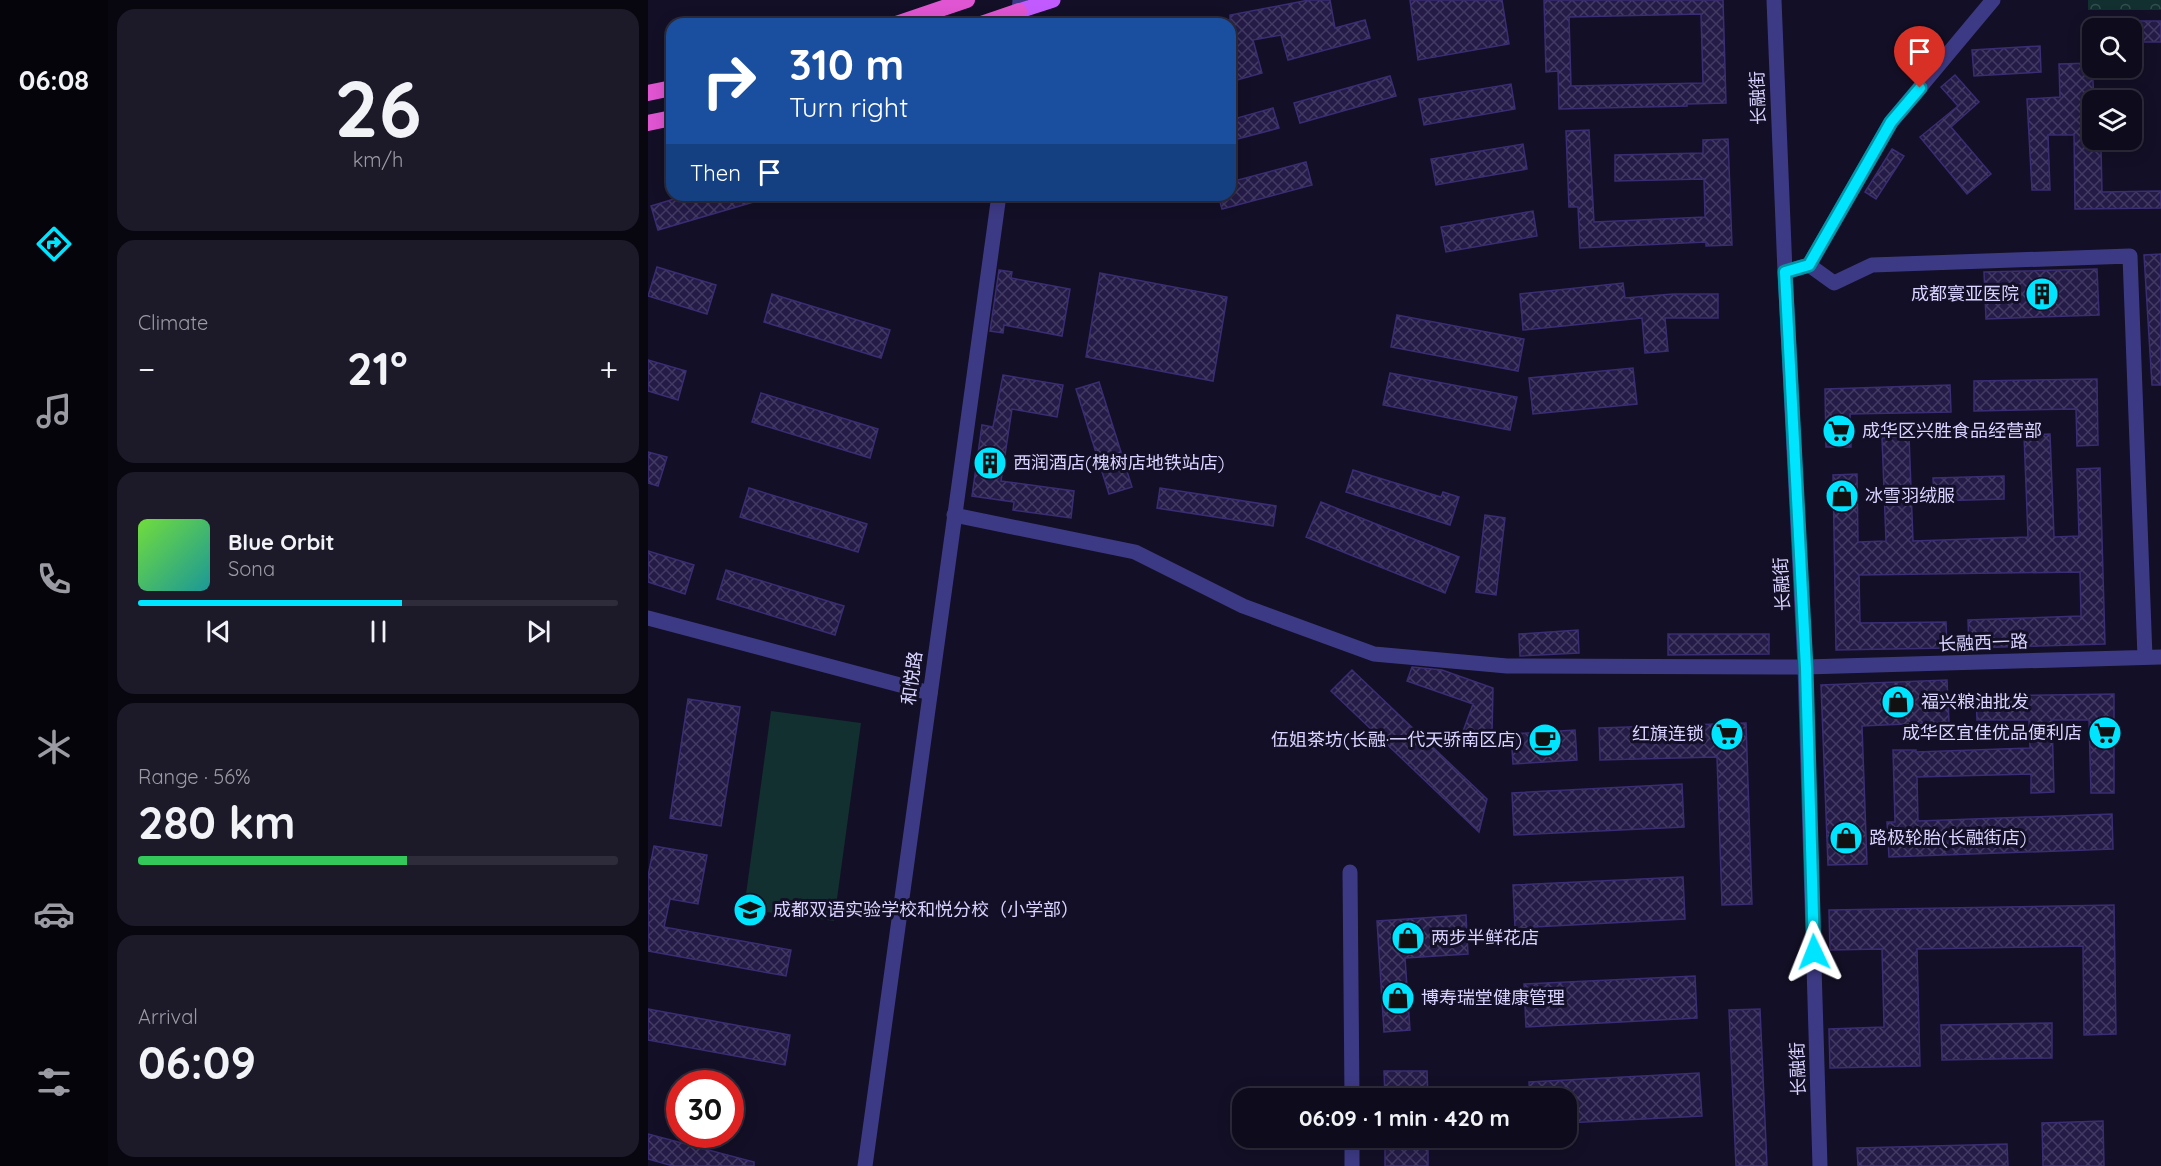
<!DOCTYPE html>
<html lang="en">
<head>
<meta charset="utf-8">
<style>
	body { margin:0; font-family:Quicksand,"Noto Sans SC",sans-serif; background:#1c1929; color:#f1f3f6; height:100vh; display:flex; flex-direction:column; font-size:22px; white-space:nowrap }
	* { box-sizing:border-box; margin:0 }
	p { font-size:20px; color:#9b9ba3 }
	.icon { flex:none; width:33px; height:33px; fill:none; stroke:currentColor; stroke-width:2; stroke-linecap:round; stroke-linejoin:round }
	.map { position:relative; flex:1; overflow:hidden }
	.panel { display:flex; flex-direction:column; gap:9px; padding:9px; background:#08060f; width:540px }
	.panel>* { flex:none }
	.guide { position:absolute; left:18px; top:18px; width:570px; height:183px; border-radius:18px; box-shadow:0 3px 15px #0003,0 0 0 2px #2e2b3b; background:#1a4fa0; color:#fff; overflow:hidden }
	.controls { position:absolute; left:1434px; top:18px; display:grid; gap:12px }
	.controls a { display:grid; place-items:center; width:60px; height:60px; border-radius:12px; background:#0e0b1c; box-shadow:0 3px 15px #0003,0 0 0 2px #2e2b3b; font-size:30px }
	.speed { position:absolute; left:18px; top:1070px; display:flex; gap:12px; font-size:30px; font-weight:700; text-align:center }
	.speed>* { display:grid; place-content:center; width:78px; height:78px; border-radius:50%; background:#0e0b1c; box-shadow:0 3px 15px #0003,0 0 0 2px #2e2b3b; line-height:1 }
	.speed .limit { border:9px solid #d22; background:#fff; color:#111 }
	.pin { position:absolute; display:grid; place-items:center; width:51px; height:51px; color:#fff; margin:-62px -26px; border-radius:50% 50% 50% 0; rotate:-45deg; box-shadow:0 0 6px #0007 }
	.pin .icon { rotate:45deg }
	.me { position:absolute; width:66px; margin:-33px; rotate:358deg; stroke-linejoin:round; filter:drop-shadow(0 0 4px #0008) }
	.turn { display:flex; align-items:center; gap:21px; height:126px; padding:0 24px; font-size:27px }
	.turn .icon { width:78px; height:78px; stroke-width:2.5 }
	.turn b { display:block; font-size:42px; line-height:51px }
	.then { display:flex; align-items:center; height:57px; padding:0 24px; background:#0003; gap:12px; font-size:22px }
	.big { font-size:45px; font-weight:800; line-height:1.1 }
	.panel .widget { flex:1; display:flex; flex-direction:column; justify-content:center; gap:9px; min-width:0; padding:0 21px; border-radius:18px; background:#1c1929 }
	.panel .dial { align-items:center; gap:0 }
	.dial b { font-size:78px; line-height:1 }
	.song { display:flex; align-items:center; gap:18px }
	.cover { width:72px; height:72px; border-radius:9px; background:linear-gradient(135deg,hsl(100 70% 55%),hsl(180 70% 35%)) }
	.played { height:6px; border-radius:3px; background:linear-gradient(90deg,#00e5ff 55%,#2e2b3b 55%) }
	.keys { display:flex; justify-content:space-around; direction:ltr }
	.heat { display:flex; justify-content:space-between; align-items:center; font-size:33px; direction:ltr }
	.charge { height:9px; border-radius:4px; background:linear-gradient(90deg,#34c759 56%,#2e2b3b 0) }
	.trip { position:absolute; left:584px; top:1088px; width:345px; height:60px; border-radius:18px; background:#0e0b1c; box-shadow:0 3px 15px #0003,0 0 0 2px #2e2b3b; font-weight:800; line-height:60px; text-align:center }
	main { display:flex; flex:1; min-height:0 }
	.tab-bar { display:flex; flex-direction:column; width:108px; justify-content:space-around; align-items:center; background:#06040b; color:#9b9ba3 }
	.tab-bar .icon { width:42px; height:42px }
	.tab-bar .selected { color:#00e5ff }
	.tab-bar b { font-size:27px; color:#f1f3f6 }
	.map>svg:first-child { display:block }
	.forest { fill:url(#forest-crowns) }
	.garden { fill:#12302f }
	.building { fill:url(#building-cross-hatch); stroke:#3b2d73; stroke-width:1.5; fill-rule:evenodd }
	.lines { fill:none; stroke-linecap:round; stroke-linejoin:round }
	.minor { stroke:#3d3a85; stroke-width:15 }
	.tertiary { stroke:#3d3a85; stroke-width:15 }
	.primary { stroke:#c25bff; stroke-width:15 }
	.trunk { stroke:#e055d1; stroke-width:16 }
	.route-casing { stroke:#0095a6; stroke-width:15 }
	.route { stroke:#00e5ff; stroke-width:10 }
	.labels { text-anchor:middle; stroke-width:6; stroke-linejoin:round; paint-order:stroke }
	.street-label { font-size:18px; fill:#d9d4ff; stroke:#130f26 }
	.poi-label { font-size:18px; fill:#d9d4ff; stroke:#130f26; text-anchor:start }
</style>
</head>
<body>
<main>
<nav class="tab-bar">
<b>06:08</b>
<svg class="icon selected" aria-label="directions" viewBox="0 0 24 24"><path d="M12 3l9 9-9 9-9-9zM9 14v-3h6M13 9l2 2-2 2"/></svg>
<svg class="icon" aria-label="music" viewBox="0 0 24 24"><path d="M9 18V5l10-2v13"/><circle cx="6" cy="18" r="3"/><circle cx="16" cy="16" r="3"/></svg>
<svg class="icon" aria-label="phone" viewBox="0 0 24 24"><path d="M5 4h4l2 5-3 2q2 4 5 5l2-3 5 2v4C11 20 4 13 5 4z"/></svg>
<svg class="icon" aria-label="climate" viewBox="0 0 24 24"><path d="M12 3v18M4 7l16 10M4 17L20 7"/></svg>
<svg class="icon" aria-label="car" viewBox="0 0 24 24"><path d="M5 17H2v-5l4-1 3-4h7l3 4 3 1v5h-3M9 17h6M6 11h13"/><circle cx="7" cy="17" r="2"/><circle cx="17" cy="17" r="2"/></svg>
<svg class="icon" aria-label="filters" viewBox="0 0 24 24"><path d="M4 7h16M4 17h16"/><circle cx="9" cy="7" r="2"/><circle cx="15" cy="17" r="2"/></svg>
</nav>
<section class="panel">
<div class="widget dial"><b>26</b><p>km/h</p></div>
<div class="widget"><p>Climate</p>
<div class="heat"><a>−</a><b class="big">21°</b><a>+</a></div>
</div>
<div class="widget">
<div class="song"><i class="cover"></i><div><b>Blue Orbit</b><p>Sona</p></div></div>
<div class="played"></div>
<div class="keys"><svg class="icon" aria-label="previous" viewBox="0 0 24 24"><path d="M18 5L8 12l10 7zM5 5v14"/></svg><svg class="icon" aria-label="pause" viewBox="0 0 24 24"><path d="M8 5v14M16 5v14"/></svg><svg class="icon" aria-label="next" viewBox="0 0 24 24"><path d="M6 5l10 7-10 7zM19 5v14"/></svg></div>
</div>
<div class="widget"><p>Range · 56%</p><b class="big">280 km</b><div class="charge"></div></div>
<div class="widget"><p>Arrival</p><b class="big">06:09</b></div>
</section>
<div class="map">
<svg width="1513" height="1166" viewBox="0 0 1513 1166">
	<defs>
		<pattern id="forest-crowns" width="20" height="18" patternUnits="userSpaceOnUse" patternTransform="scale(1.5)"><rect width="20" height="18" fill="#12302f"/><path d="M2 6a3 3 0 1 1 6 0M12 15a3 3 0 1 1 6 0" fill="none" stroke="#344d4e"/></pattern>
		<pattern id="building-cross-hatch" width="8" height="8" patternUnits="userSpaceOnUse" patternTransform="scale(1.5)"><rect width="8" height="8" fill="#241b47"/><path d="M0 0l8 8M0 8l8-8" fill="none" stroke="#433b63"/></pattern>
	</defs>
	<rect width="100%" height="100%" fill="#130f26"/>
	<!-- forest -->
	<path class="forest" d="M1440 0H1513V10H1440Z"/>
	<!-- garden -->
	<path class="garden" d="M123 711 213 723 186 921 96 909Z"/>
	<!-- building -->
	<path class="building" d="M661 0H682L687 28 717 20 722 38 640 60 633 35 605 40 614 73 582 82V15Z
		M762 0H854L861 44 770 60Z
		M896 0H1075L1078 103 1039 104V106L911 109 910 71 898 72ZM1053 14 1055 83 923 86 921 17Z
		M1484 21H1513V42H1484Z
		M1392 46 1393 72 1326 76 1324 50Z
		M1444 63 1446 100H1444V148H1453L1454 192 1513 191V208L1427 209 1426 135H1400L1402 190H1384L1379 99 1412 97 1411 64Z
		M1307 75 1331 102 1303 127 1343 174 1319 194 1272 137 1310 106 1293 87Z
		M742 76 748 96 652 123 646 103Z
		M863 84 867 109 776 125 771 99Z
		M625 108 631 128 582 141V120Z
		M941 130 946 222 1057 217 1056 179 967 181V155L1055 153V140L1080 139 1084 245 1058 246V242L932 248 930 207H921L918 131Z
		M875 144 879 169 788 185 783 159Z
		M1244 149 1256 156 1228 199 1217 192Z
		M658 162 664 185 574 209 570 195H582V182Z
		M39 195H119V198L10 230 3 206Z
		M885 211 889 236 798 252 793 227Z
		M1513 254V385H1504L1496 255Z
		M9 267 68 285 59 314 0 296Z
		M1449 269 1451 315 1338 319 1336 272Z
		M351 270 364 272 363 278 422 289 414 336 356 325 355 333 342 331Z
		M452 273 579 297 565 381 438 357Z
		M975 283 977 298 1025 294H1070V318H1017L1020 351 997 353 994 318 875 330 872 294Z
		M124 294 242 330 233 358 116 322Z
		M749 315 876 339 870 371 743 347Z
		M0 360 38 371 30 400 0 391Z
		M985 368 989 404 885 414 881 378Z
		M742 373 869 397 862 430 735 405Z
		M355 375 415 385 409 417 364 409 353 481 426 491 423 518 365 510 366 502 324 496 334 425 345 427Z
		M1449 379 1450 445 1429 446 1428 409 1326 411V381Z
		M451 382 484 487 461 494 428 389Z
		M1302 385 1303 412 1202 414 1203 447H1178L1177 389Z
		M113 393 230 429 222 458 104 422Z
		M1402 434 1406 537 1431 536 1429 469 1452 468 1457 644 1321 648 1320 620 1433 616 1432 572 1211 575 1212 623 1298 622 1299 648 1188 650 1185 475 1209 474 1210 542 1238 541 1234 438 1261 436 1265 541 1380 537 1376 435Z
		M0 452 19 457 10 486 0 483Z
		M705 470 793 497 795 492 811 497 802 525 698 492Z
		M1356 476V499L1286 501 1285 478Z
		M101 488 219 524 210 552 92 517Z
		M512 488 628 506 625 526 509 508Z
		M673 502 811 557 797 593 658 537Z
		M837 515 857 518 848 595 828 592Z
		M0 551 46 565 37 594 0 582Z
		M78 570 196 606 187 635 69 599Z
		M930 630 931 653 872 656 871 634Z
		M1020 634H1121V654L1020 655Z
		M764 667 794 670 845 688 844 734H814L825 704 759 681Z
		M704 670 839 799 831 832 683 691Z
		M1299 680 1301 722 1214 726 1219 864 1180 865 1173 685Z
		M1466 694V793H1443L1441 720H1404L1406 792 1383 793V774L1269 777 1270 821 1464 814 1465 849 1241 857 1239 822H1247L1245 750H1268V752L1382 748 1381 720H1329L1328 696Z
		M40 699 92 707 73 826 22 818Z
		M1098 723 1104 904 1074 905 1069 757 952 760 951 728Z
		M927 730 929 760 865 764 863 734Z
		M1034 784 1036 827 866 835 864 793Z
		M6 846 59 855 50 904 22 899 16 927 143 950 138 976 0 951V876Z
		M1035 877 1037 919 867 928 865 885Z
		M1466 905 1468 1034 1436 1035 1435 946 1269 949 1272 1066 1182 1068 1181 1029 1236 1027 1234 949 1182 950 1181 910Z
		M818 915 820 954 757 958 762 1030 736 1032 729 921Z
		M1047 976 1049 1018 878 1027 876 984Z
		M0 1009 142 1035 137 1065 0 1040Z
		M1112 1009 1119 1166H1088L1081 1010Z
		M1404 1023V1058L1294 1060 1293 1025Z
		M736 1071H779L780 1098H737Z
		M1051 1073 1054 1116 918 1123V1098H882L881 1082Z
		M1455 1121 1456 1166H1395L1394 1123Z
		M0 1134 106 1162V1166H25L0 1159Z
		M737 1137H780V1166H737Z
		M1359 1144 1360 1166H1210L1209 1148Z"/>
	<g class="lines">
		<!-- minor -->
		<path class="minor" d="M1126 0 1137 272 1157 667 1172 1166
			M1161 265 1186 283 1224 265 1482 256 1497 657
			M1137 272 1161 265 1243 122 1345 0
			M306 515 487 552 595 606 726 654 859 666 1157 667 1513 657
			M0 618 282 693
			M702 872 704 1098
			M704 1137V1166"/>
		<!-- tertiary -->
		<path class="tertiary" d="M370 24 372 0
			M217 1166 351 195"/>
		<!-- primary -->
		<path class="primary" d="M371 11 405 0"/>
		<!-- trunk -->
		<path class="trunk" d="M248 24 319 0
			M333 24 371 11
			M0 93 24 88
			M0 123 24 118"/>
	</g>
	<g class="lines">
		<!-- route casing -->
		<g class="route-casing">
			<path id="route" d="M1166 952 1158 668 1137 272 1161 265 1243 122 1272 88"/>
		</g>
		<!-- route -->
		<use href="#route" class="route"/>
	</g>
	<!-- icons -->
	<defs>
		<g id="building-disc" transform="scale(1.725)"><circle r="9.5" fill="#00e5ff" stroke="#130f26"/><path d="M-4-6H4V6H1V3H-1V6H-4ZM-2.5-4.3h1.7v1.8h-1.7ZM.8-4.3h1.7v1.8H.8ZM-2.5-1h1.7V.8h-1.7ZM.8-1h1.7V.8H.8Z" fill="#111"/></g>
		<g id="supermarket-disc" transform="scale(1.725)"><circle r="9.5" fill="#00e5ff" stroke="#130f26"/><path d="M-6-5.5h2.5l.6 2H6L4.5 2H-2.5L-4.4-4H-6ZM-1.5 3.2a1.3 1.3 0 1 0 .1 0ZM3 3.2a1.3 1.3 0 1 0 .1 0Z" fill="#111"/></g>
		<g id="shop-disc" transform="scale(1.725)"><circle r="9.5" fill="#00e5ff" stroke="#130f26"/><path d="M-5-2.5h2.3a2.7 3.5 0 0 1 5.4 0H5L5.5 6h-11ZM-1.5-2.5h3a1.5 2.3 0 0 0-3 0Z" fill="#111"/></g>
		<g id="cafe-disc" transform="scale(1.725)"><circle r="9.5" fill="#00e5ff" stroke="#130f26"/><path d="M-5.5-4.5H6V0H3Q3 3.5 0 3.5H-2.5Q-5.5 3.5-5.5 0ZM3-3.2v2h1.7v-2ZM-6 4.5H4V6H-6Z" fill="#111"/></g>
		<g id="school-disc" transform="scale(1.725)"><circle r="9.5" fill="#00e5ff" stroke="#130f26"/><path d="M0-5L7-2L0 1L-7-2ZM-4 1L0 2.5L4 1V4Q0 6-4 4Z" fill="#111"/></g>
	</defs>
	<g fill-rule="evenodd">
		<use href="#building-disc" x="1394" y="294"/>
		<use href="#supermarket-disc" x="1191" y="431"/>
		<use href="#building-disc" x="342" y="463"/>
		<use href="#shop-disc" x="1194" y="496"/>
		<use href="#shop-disc" x="1250" y="702"/>
		<use href="#supermarket-disc" x="1457" y="733"/>
		<use href="#supermarket-disc" x="1079" y="734"/>
		<use href="#cafe-disc" x="897" y="740"/>
		<use href="#shop-disc" x="1198" y="838"/>
		<use href="#school-disc" x="102" y="910"/>
		<use href="#shop-disc" x="760" y="938"/>
		<use href="#shop-disc" x="750" y="998"/>
	</g>
	<g class="labels">
		<!-- street labels -->
		<g class="street-label">
			<text transform="translate(1110 98) rotate(-92)" y="6">长融街</text>
			<text transform="translate(1134 584) rotate(-93)" y="6">长融街</text>
			<text transform="translate(1335 643) rotate(-2)" y="6">长融西一路</text>
			<text transform="translate(264 678) rotate(-82)" y="6">和悦路</text>
			<text transform="translate(1150 1069) rotate(-92)" y="6">长融街</text>
		</g>
		<!-- poi labels -->
		<g class="poi-label">
			<text x="1371" y="300" text-anchor="end">成都寰亚医院</text>
			<text x="1214" y="437">成华区兴胜食品经营部</text>
			<text x="365" y="469">西润酒店(槐树店地铁站店)</text>
			<text x="1217" y="502">冰雪羽绒服</text>
			<text x="1273" y="708">福兴粮油批发</text>
			<text x="1434" y="739" text-anchor="end">成华区宜佳优品便利店</text>
			<text x="1056" y="740" text-anchor="end">红旗连锁</text>
			<text x="874" y="746" text-anchor="end">伍姐茶坊(长融·一代天骄南区店)</text>
			<text x="1221" y="844">路极轮胎(长融街店)</text>
			<text x="125" y="916">成都双语实验学校和悦分校（小学部）</text>
			<text x="783" y="944">两步半鲜花店</text>
			<text x="773" y="1004">博寿瑞堂健康管理</text>
		</g>
	</g>
</svg>
<div class="controls">
<a><svg class="icon" aria-label="search" viewBox="0 0 24 24"><circle cx="10" cy="10" r="6"/><path d="M15 15l6 6"/></svg></a>
<a><svg class="icon" aria-label="layers" viewBox="0 0 24 24"><path d="M12 4l9 5-9 5-9-5zM3 14l9 5 9-5"/></svg></a>
</div>
<div class="speed"><div class="limit">30</div></div>
<div class="pin" style="left:1272px;top:88px;background:#d93025"><svg class="icon" aria-label="arrive" viewBox="0 0 24 24"><path d="M6 21V4h12l-3 4 3 4H6"/></svg></div>
<svg class="me" style="left:1166px;top:952px" viewBox="-20 -20 40 40"><path d="M0-17L14 15 0 8-14 15z" fill="#00e5ff" stroke="#fff" stroke-width="4"/></svg>
<div class="trip">06:09 · 1 min · 420 m</div>
<div class="guide">
<div class="turn"><svg class="icon" aria-label="right" viewBox="0 0 24 24"><path d="M7 20v-9h11M14 6l5 5-5 5"/></svg><div><b>310 m</b>Turn right</div></div>
<div class="then">Then<svg class="icon" aria-label="arrive" viewBox="0 0 24 24"><path d="M6 21V4h12l-3 4 3 4H6"/></svg></div>
</div>
</div>
</main>
</body>
</html>
